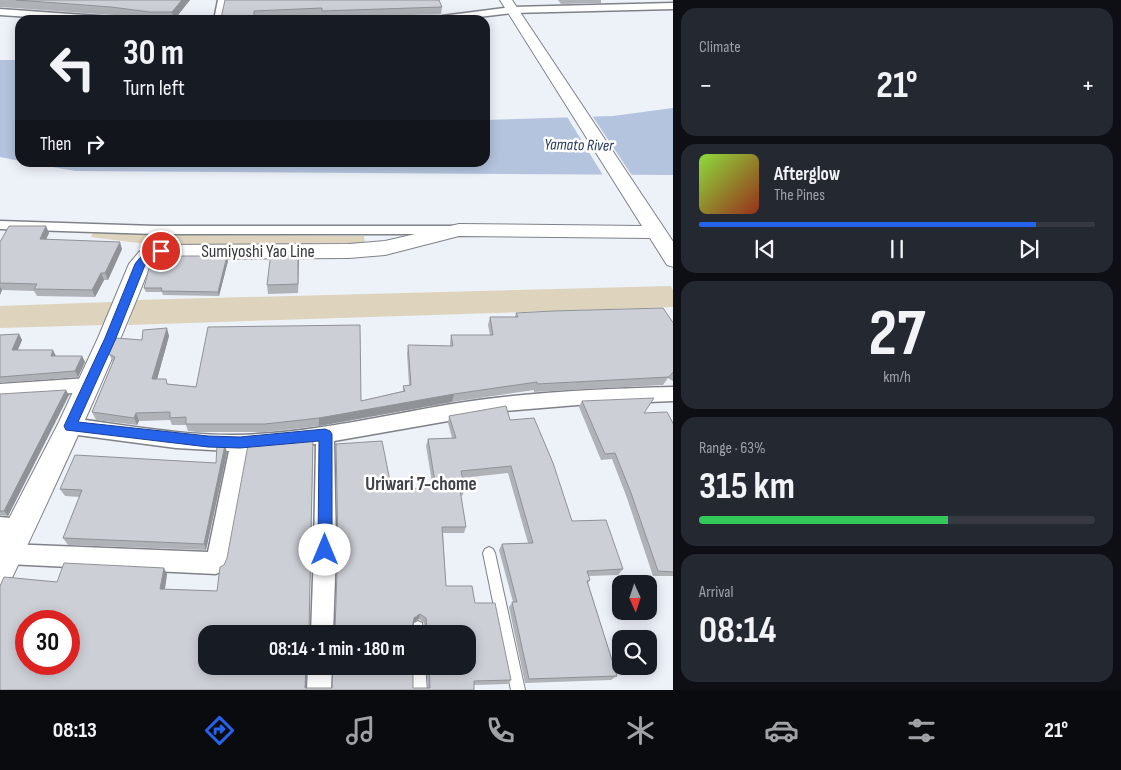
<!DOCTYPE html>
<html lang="en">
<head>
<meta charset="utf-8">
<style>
	body { margin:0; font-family:"Sofia Sans Condensed",sans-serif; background:#242831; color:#f1f3f6; height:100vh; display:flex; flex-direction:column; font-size:19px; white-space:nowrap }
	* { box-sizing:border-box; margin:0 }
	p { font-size:16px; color:#9ea1a6 }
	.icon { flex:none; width:28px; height:28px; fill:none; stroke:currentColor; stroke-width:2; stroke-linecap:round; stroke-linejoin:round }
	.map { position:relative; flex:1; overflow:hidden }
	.panel { display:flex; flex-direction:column; gap:8px; padding:8px; background:#0d0f14; width:448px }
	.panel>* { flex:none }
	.top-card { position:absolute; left:15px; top:15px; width:475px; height:152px; border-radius:15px; box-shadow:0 2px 12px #0003; background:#171b24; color:#f1f3f6; overflow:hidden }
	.needle { width:32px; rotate:177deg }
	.fabs { position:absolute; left:612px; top:575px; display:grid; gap:10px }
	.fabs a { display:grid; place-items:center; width:45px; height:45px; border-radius:10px; background:#171b24; box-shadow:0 2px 12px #0003; font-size:25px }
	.speed { position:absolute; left:15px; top:610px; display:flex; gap:10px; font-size:25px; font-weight:700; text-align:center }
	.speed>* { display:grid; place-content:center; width:65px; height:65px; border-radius:50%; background:#171b24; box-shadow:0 2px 12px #0003; line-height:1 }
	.speed .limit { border:8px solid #d22; background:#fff; color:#111 }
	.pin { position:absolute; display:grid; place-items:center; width:42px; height:42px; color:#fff; margin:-21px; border:2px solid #fff; border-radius:50%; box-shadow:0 1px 5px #0007 }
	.me { position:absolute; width:55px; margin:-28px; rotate:0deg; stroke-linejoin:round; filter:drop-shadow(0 0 4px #0008) }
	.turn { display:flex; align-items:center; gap:18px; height:105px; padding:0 25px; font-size:22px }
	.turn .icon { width:65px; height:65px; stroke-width:2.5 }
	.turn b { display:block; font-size:35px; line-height:42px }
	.then { display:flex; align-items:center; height:48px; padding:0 25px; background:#0003; gap:10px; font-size:19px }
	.big { font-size:38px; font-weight:700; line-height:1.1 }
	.panel .card { flex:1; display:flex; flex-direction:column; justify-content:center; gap:8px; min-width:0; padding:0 18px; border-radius:15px; background:#242831 }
	.panel .dial { align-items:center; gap:0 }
	.dial b { font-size:65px; line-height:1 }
	.song { display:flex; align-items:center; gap:15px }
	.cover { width:60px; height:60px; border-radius:8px; background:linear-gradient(135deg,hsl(90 70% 55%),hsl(10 70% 35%)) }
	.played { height:5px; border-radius:2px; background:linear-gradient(90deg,#2563eb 85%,#363941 85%) }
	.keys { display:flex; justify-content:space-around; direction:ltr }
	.heat { display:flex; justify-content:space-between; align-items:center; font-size:28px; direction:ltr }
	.charge { height:8px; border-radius:4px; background:linear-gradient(90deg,#34c759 63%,#363941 0) }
	.trip { position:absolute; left:198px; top:625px; width:278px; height:50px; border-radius:15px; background:#171b24; box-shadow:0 2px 12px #0003; font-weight:700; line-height:50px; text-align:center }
	.menu { display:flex; height:80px; justify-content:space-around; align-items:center; background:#090b0e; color:#9ea1a6 }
	.menu .icon { width:35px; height:35px }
	.menu .selected { color:#2563eb }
	.menu b { font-size:22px; color:#f1f3f6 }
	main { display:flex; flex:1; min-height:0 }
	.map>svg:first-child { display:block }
	.green { fill:#ded3bc }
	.water { fill:#b4c4de }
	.pier { fill:#edf1f8 }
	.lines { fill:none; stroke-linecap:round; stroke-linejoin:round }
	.service-casing { stroke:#7e8288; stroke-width:2 }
	.minor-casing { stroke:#7e8288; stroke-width:3 }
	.secondary-casing { stroke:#7e8288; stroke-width:2 }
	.service { fill:#fff; fill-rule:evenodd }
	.minor { fill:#fff; fill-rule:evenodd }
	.secondary { fill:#fff; fill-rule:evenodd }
	.wall { fill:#afb3b8; fill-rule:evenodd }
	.shaded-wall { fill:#8f9296 }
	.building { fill:#ccd0d6; stroke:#8f9296; fill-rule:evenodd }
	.route { fill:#2563eb; stroke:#184099 }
	.labels { text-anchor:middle; stroke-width:5; stroke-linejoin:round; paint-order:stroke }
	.far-water-label { font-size:16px; font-style:italic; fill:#253a60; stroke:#fff }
	.street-label { font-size:18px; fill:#36383a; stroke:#fff }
	.neighbourhood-label { font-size:19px; font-weight:bold; fill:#3f4247; stroke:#fff }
</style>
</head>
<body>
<main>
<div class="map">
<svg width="674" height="690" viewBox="0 0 674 690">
	<rect width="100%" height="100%" fill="#edf1f8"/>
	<!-- green -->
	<path class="green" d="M93 233 148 234 146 244 91 237Z
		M158 235 364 236 365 245H155Z
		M671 286 673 290V307L128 325 136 300Z
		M113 302 103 325 0 328V306Z"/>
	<!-- water -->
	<path class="water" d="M0 60H20V161L0 157Z
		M673 108V175L75 171 30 163 485 162V120L613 116Z"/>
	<!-- pier -->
	<path class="pier" d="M591 114 633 177H604L566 115Z"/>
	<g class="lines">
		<!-- service casing -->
		<g class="service-casing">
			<path id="service" d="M489 547 493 549 495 553 525 690H511L483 553 485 549Z
				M418 621 422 623 424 634H412L414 623Z
				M413 666H425L427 690H413Z"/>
		</g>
		<!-- minor casing -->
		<g class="minor-casing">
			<path id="minor" d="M218 0H226L222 20H214Z
				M674 3V9L512 13 454 20H387L391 17 442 16 512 7Z
				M0 9 113 17 117 20H76L0 15Z
				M0 221 155 226H454L459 227 461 230 459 233 454 234H155L0 229Z
				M88 378 94 380 97 385 94 390 88 392 0 398V384Z
				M674 387V401L577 405 505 411 334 441 336 550 333 634H311L314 550 316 444 248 450 227 563 224 570 216 574 7 564 0 561V547L7 544 208 552 229 451 176 448 70 434 64 431 61 426 64 421 70 418C126 425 182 436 239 435 311 433 381 416 452 404 525 392 599 389 674 387Z
				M0 517 20 519 27 522 30 529 27 536 20 539 0 537Z
				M308 666H332L331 690H307Z"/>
		</g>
		<!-- secondary casing -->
		<g class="secondary-casing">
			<path id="secondary" d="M500 0H512L674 243V267L667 265 650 238 459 236 385 255 349 258 158 259 150 266C108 373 60 476 11 580L0 585V536L59 422 98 338 129 264 139 252 153 245 349 244 385 241 459 224 642 226Z"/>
		</g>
		<!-- service -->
		<use href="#service" class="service"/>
		<!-- minor -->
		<use href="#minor" class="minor"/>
		<!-- secondary -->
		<use href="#secondary" class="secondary"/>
	</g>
	<!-- wall -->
	<path class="wall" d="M0 0H190L174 20H147L113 15 0 7Z
		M225 0 442 7 441 14 322 18V15L254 19V20H221Z
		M558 0H601V3L561 4Z
		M46 226 49 233 46 239 122 249 108 280H104L95 297 37 296 34 291 2 290 0 295V242Z
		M298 251V293L268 294 267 285Z
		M227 256 228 261 219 296 163 295 162 292H146L144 288Z
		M516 313 674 324V382L668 378 663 385 534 392V390L452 402 319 426 266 432H197L188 431 186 425H172L170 420 139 421 137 425 96 420 92 412 113 362 109 354 142 340 169 336 157 379 168 384 361 401 403 391V386L409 385 407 353 408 345 450 346V343L451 335H490L488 325 490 317H515Z
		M19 334 22 340 18 350 56 356H82L85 362 78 377 0 383V335Z
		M0 394 69 395 8 516 0 515Z
		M582 401 644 413 674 425V576H653L627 498 612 459 601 460 579 407Z
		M449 416 510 420 572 521 623 569 618 575 589 576 590 580 588 583 617 676 611 680 525 683 509 607 513 602 499 550 502 544 528 543 508 473 462 478 465 490 462 496H461L466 527 464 533H443L446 586 475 603 511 680 508 684 474 685V690H0L57 582 167 574 165 589 217 591 224 565 313 439 309 630 310 631H333L335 629 390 481 397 489 433 488 426 446 428 439 452 438 448 423ZM419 619 424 623 425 631H413L412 629 413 622ZM466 634V666H426L428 688H306L307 666H206Z
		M225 445 227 453 206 550 68 545 63 538 79 497 65 496 60 489 216 463Z"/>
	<!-- shaded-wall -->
	<path class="shaded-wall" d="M182 0H190L174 20H173L172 12Z
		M46 226 49 233 43 246 40 239Z
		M120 242 122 249 108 280 105 273Z
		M298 251 299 260 298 293Z
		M227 256 228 261 219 296 218 292Z
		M101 273 104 280 95 297 92 290Z
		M0 286 2 290 0 295Z
		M167 328 169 336 155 387 152 379Z
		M19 334 22 340 15 356 12 350Z
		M53 350 56 356H51Z
		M82 356 85 362 78 377 75 371Z
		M66 390 69 395 8 516 4 511Z
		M454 394 452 402 319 426V418Z
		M136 413 139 421 137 425 134 418Z
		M313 439V446L309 634V629Z
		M225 445 227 453 206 550 204 544Z
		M164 568 167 574 164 594 160 589Z
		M420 614 419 619 412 623 414 618Z
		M306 666H307L306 690 305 688Z"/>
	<!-- building -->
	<path class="building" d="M16 0H182L172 12H150L111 7Z
		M225 0H439L442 7 322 11V8L254 11V16L221 18Z
		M9 226H46L40 239 120 242 105 273H101L92 290 34 289 37 284 0 283V242Z
		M298 251V284L267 285 271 252Z
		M159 256H227L218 292 161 291 162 288H144L150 264 155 258Z
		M663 308 674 324V371L669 377 537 384V382L454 394 319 418 265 424H186V417L170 418V412L136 413 134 418 92 412 115 357 109 354 116 338 142 340 143 330 167 328 152 379H166L167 384 196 387 208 327 360 325 361 401 405 391 403 386 411 385 408 345 453 346 451 335H493L490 317H518L516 313 553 311Z
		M19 334 12 350H53L51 356H82L75 371 0 377V335Z
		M66 390 4 511H0V394Z
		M654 398 644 413 667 412 674 425V572L658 571 631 493 615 453 605 454 582 401Z
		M506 406 510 420 534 418 553 463 572 521 606 520 623 569 587 571 590 580 587 581 617 676 529 679 512 602H517L502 544 533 543 511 466 461 471 465 490H460L466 527H442L446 586H472L475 603H495L511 680 474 681V690H0V586L4 577 57 582 64 563 164 568 160 589 217 591 220 567 224 565 227 558 248 445 313 439 309 629 310 631H333L335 629 338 544 336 444 382 441 390 481H396L397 489 436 488 428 439 456 438 449 416ZM420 614 426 618 427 631H413L412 629 414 618ZM26 621H69V664H26ZM206 634H466V666H429L430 688H413V666H333L332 688H305L306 666H206Z
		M217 445H225L204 544 63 538 82 490 60 489 75 455 216 463Z"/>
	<!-- route -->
	<path class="route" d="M161 247 166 251 165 253 156 255 145 265 116 338 78 422 208 436 240 437 325 429 330 431 332 434V550L330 555 325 557 320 555 318 550 319 441 240 448 208 447 66 430 64 426 105 338 135 264C142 254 149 249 161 247Z"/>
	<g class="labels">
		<!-- far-water labels -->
		<g class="far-water-label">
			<text transform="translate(579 144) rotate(1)" y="6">Yamato River</text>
		</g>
		<!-- street labels -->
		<g class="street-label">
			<text x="258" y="257">Sumiyoshi Yao Line</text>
		</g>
		<!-- neighbourhood labels -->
		<g class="neighbourhood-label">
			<text x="421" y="490">Uriwari 7-chome</text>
		</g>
	</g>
</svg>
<div class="fabs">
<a><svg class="needle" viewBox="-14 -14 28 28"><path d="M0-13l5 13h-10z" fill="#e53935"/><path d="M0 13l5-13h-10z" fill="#9ea1a6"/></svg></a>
<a><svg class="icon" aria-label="search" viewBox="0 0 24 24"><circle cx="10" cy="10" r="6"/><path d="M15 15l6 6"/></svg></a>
</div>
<div class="speed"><div class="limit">30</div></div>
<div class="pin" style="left:161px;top:251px;background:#d93025"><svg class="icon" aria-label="arrive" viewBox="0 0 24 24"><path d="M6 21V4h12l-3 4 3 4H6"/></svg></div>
<svg class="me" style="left:325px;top:550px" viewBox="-20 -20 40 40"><circle r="19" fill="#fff"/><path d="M0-13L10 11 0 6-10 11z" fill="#2563eb"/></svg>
<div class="trip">08:14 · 1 min · 180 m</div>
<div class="top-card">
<div class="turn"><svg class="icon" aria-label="left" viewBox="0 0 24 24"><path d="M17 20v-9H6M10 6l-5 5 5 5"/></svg><div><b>30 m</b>Turn left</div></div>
<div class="then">Then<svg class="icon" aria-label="right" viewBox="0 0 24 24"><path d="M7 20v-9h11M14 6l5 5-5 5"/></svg></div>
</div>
</div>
<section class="panel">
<div class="card"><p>Climate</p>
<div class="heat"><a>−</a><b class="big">21°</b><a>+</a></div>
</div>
<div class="card">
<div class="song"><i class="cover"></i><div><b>Afterglow</b><p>The Pines</p></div></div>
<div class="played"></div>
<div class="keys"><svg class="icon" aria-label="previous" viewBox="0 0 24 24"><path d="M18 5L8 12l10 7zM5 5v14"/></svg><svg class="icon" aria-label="pause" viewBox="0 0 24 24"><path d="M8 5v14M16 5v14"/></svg><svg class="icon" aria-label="next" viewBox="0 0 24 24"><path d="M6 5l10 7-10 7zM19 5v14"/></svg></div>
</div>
<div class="card dial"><b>27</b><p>km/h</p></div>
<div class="card"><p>Range · 63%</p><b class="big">315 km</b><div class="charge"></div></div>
<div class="card"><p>Arrival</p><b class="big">08:14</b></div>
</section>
</main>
<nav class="menu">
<b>08:13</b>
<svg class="icon selected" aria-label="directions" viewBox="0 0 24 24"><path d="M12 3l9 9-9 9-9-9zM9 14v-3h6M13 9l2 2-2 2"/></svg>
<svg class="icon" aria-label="music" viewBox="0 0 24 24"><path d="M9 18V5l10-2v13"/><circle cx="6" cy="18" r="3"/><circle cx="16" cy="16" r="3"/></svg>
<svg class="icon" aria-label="phone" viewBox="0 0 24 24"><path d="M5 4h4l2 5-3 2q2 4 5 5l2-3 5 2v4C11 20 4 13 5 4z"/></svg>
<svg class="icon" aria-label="climate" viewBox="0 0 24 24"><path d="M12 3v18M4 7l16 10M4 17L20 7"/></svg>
<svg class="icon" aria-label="car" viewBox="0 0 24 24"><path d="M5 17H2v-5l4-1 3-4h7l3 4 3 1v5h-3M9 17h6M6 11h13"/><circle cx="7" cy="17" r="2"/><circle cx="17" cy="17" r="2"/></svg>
<svg class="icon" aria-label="filters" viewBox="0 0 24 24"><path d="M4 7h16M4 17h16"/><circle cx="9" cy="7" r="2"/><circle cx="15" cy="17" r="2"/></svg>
<b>21°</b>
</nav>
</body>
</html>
